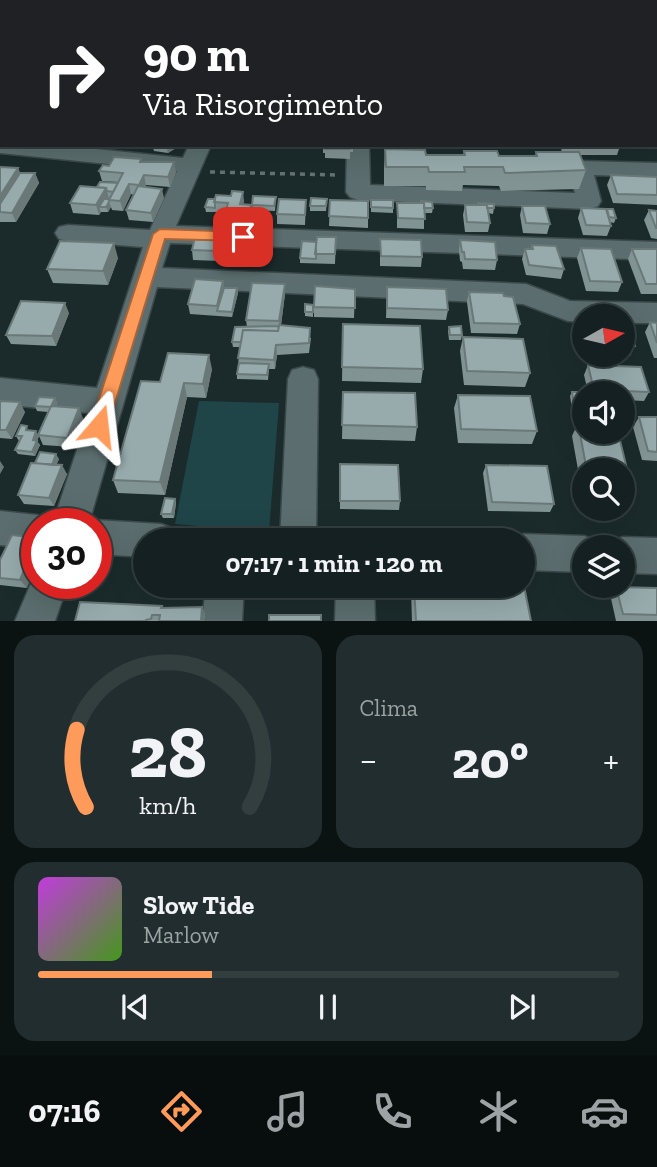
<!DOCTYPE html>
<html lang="it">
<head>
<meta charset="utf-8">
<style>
	body { margin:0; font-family:"Zilla Slab",serif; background:#212d2e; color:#f1f3f6; height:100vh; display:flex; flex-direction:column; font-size:26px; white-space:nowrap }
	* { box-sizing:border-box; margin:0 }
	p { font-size:23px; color:#9da3a5 }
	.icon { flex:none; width:38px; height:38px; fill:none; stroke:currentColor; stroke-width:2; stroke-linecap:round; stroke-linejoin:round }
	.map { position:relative; height:621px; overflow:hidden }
	.drawer { display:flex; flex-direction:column; gap:14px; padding:14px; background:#0b1212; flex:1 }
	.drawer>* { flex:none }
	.top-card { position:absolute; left:0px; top:0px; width:658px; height:147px; box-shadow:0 7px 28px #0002,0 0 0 2px #333e3f; background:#202124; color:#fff; overflow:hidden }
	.needle { width:46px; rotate:82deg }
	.controls { position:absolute; left:572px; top:304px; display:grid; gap:14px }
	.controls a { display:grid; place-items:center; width:63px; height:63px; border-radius:50%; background:#142021; box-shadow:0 7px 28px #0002,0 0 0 2px #333e3f; font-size:35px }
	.speed { position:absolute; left:21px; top:508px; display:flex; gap:14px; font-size:35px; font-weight:700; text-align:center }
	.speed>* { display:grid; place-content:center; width:91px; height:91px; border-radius:50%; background:#142021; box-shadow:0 7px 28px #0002,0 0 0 2px #333e3f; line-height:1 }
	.speed .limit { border:10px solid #d22; background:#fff; color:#111 }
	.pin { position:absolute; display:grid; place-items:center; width:60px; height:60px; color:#fff; margin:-30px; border-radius:14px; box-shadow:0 4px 10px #0006 }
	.me { position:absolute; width:77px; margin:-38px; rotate:17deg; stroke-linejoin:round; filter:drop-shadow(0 0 5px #0008) }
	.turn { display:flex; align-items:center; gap:24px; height:147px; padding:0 28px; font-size:32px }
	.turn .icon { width:91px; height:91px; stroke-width:2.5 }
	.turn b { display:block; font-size:49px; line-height:60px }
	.big { font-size:52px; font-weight:800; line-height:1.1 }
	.drawer .tile { flex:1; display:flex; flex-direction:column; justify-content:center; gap:10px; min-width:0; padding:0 24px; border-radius:21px; background:#212d2e }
	.drawer .dial { align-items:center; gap:0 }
	.dial svg { height:182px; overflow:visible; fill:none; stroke:#333e3f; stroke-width:7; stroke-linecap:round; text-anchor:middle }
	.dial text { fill:#f1f3f6; stroke:none }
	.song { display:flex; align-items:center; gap:21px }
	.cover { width:84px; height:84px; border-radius:10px; background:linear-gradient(135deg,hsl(290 70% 55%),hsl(100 70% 35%)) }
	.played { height:7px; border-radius:4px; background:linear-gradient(90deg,#ff9b5a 30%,#333e3f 30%) }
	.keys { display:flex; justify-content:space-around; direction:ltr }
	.heat { display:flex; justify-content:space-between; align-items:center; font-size:38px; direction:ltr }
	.drawer .tiles { flex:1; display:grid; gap:14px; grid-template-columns:1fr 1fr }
	.tile:last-child { grid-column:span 2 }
	.trip { position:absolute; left:133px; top:528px; width:402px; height:70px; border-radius:35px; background:#142021; box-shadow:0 7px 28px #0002,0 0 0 2px #333e3f; font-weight:800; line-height:70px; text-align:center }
	.dock { display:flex; height:112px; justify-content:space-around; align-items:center; background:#080d0d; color:#9da3a5 }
	.dock .icon { width:49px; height:49px }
	.dock .on { color:#ff9b5a }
	.dock b { font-size:32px; color:#f1f3f6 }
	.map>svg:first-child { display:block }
	.green { fill:#1f4548 }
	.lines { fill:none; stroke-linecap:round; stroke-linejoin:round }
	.minor-casing { stroke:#3c494a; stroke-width:3 }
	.path-far1 { stroke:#647273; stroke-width:2.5; stroke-dasharray:3.5 3.5; stroke-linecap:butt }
	.path { stroke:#647273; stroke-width:3.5; stroke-dasharray:5 5; stroke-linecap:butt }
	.minor { fill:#5b6d6e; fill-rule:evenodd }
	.wall { fill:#829394 }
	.shaded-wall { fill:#6a7878 }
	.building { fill:#97abac; stroke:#6a7878; stroke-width:2 }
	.route { fill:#ff9b5a; stroke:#a6653a; stroke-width:2 }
</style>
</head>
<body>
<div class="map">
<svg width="657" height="621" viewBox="0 0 657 621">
	<rect width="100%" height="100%" fill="#1b2b2c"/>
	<!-- green -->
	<path class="green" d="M199 401 279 403 269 532 175 524Z"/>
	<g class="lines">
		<!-- minor casing -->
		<g class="minor-casing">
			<path id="minor" d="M169 0H185L168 2Z
				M0 6H2L0 18Z
				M656 92H657V104H656Z
				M0 139 2 145H57L183 158 189 145H211L176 226 657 242V260L170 243 162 268 526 284 570 301 657 303V323H623V317H584V322L568 321 523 304 157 287 89 523 96 520 161 524 174 529 179 541H145V557L96 554V523H53L89 413 0 404V378L97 388 143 247 68 241 59 239 55 233 59 227 68 225 150 230 177 171 0 153Z
				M347 145H369L370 185 575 193 569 168 572 163 580 161 657 163V177L594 175 601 201 598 206 589 209 358 200 350 197 346 192Z
				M303 367 314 370 318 379 316 541H280L288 379 292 370Z
				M0 511 37 515 50 520 51 523H37V549L0 545Z
				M523 534 584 536 597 541 600 548H584V572L523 570V541H510Z
				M623 537 657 538V574L623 573V548H608L610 542Z
				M37 569V583H68L55 621H15Z
				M206 586H244L242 621H202Z
				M336 586H374L375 621H335Z"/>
		</g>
		<!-- path-far1 -->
		<path class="path-far1" d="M238 0 246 2
			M83 2 87 0
			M153 2 160 0"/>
		<!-- path -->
		<path class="path" d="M210 172 338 175"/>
		<!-- minor -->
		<use href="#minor" class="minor"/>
	</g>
	<!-- wall -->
	<path class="wall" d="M0 115H2V139H0Z
		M152 145H178L176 148 168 153 154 151Z
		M323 145H353V152H350V159L325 158V153H323Z
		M506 145H535L534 148 507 147Z
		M560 145 620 146 617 155H580L586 170 579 189 501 191 499 186 463 185 462 191 426 190V186H384V168L385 149 426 155H463L464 151 499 156H535L536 152H562Z
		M142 162 176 172 170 187 146 185 145 187 164 198 153 222 129 220 126 210 134 195 131 194 123 211 112 210 111 207 108 212H101L99 215 73 213 70 203 97 187 118 183V182L102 181 99 171 109 166Z
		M0 167 18 168 20 173H35L39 183 16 222H0Z
		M611 175 657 177V205L613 203 607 185Z
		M276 197 275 211 253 210 252 205Z
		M208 199 244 201 243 204 252 215 249 230 225 228 224 218 225 212H206L205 207Z
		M327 199 326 211H310V206Z
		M306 200 305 225 277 224V214Z
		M330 200 368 201V228L329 226Z
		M371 200 393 208V213L371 212Z
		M397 203 433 208 432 213H424V229L397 228Z
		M465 205H478L494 208 493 214 488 213 490 223 488 232H465L463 215Z
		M522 206 550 224 547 234 523 233 520 215Z
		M581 208 616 218 614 223 610 222 611 226 607 236 583 235 578 218Z
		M649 210 657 211V239L651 238 644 220Z
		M249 234 250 244 247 262 193 260 192 250Z
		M336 237 335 264 300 263V258Z
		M380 239 422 257 421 267 380 266Z
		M460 240 497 260 495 270 463 269 462 262 460 261 459 250Z
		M532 245 564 269 561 279 526 275 522 259 525 249H531Z
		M581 248 622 282 618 292 586 291 577 258Z
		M632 249H657V294H641L628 259Z
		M118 258 108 285 53 283 47 269Z
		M223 281 224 288H237L238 293 232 317 190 314 188 304Z
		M387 287 448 310 446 320 386 318Z
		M355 289 354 318 314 317V307Z
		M469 292 504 296 520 324 517 334 471 333 467 302Z
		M285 294 281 325 311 338 309 353 277 355 275 369H269L268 380 237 379V374L240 347H233L232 342 247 327 246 320Z
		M305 304 313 305V317L305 316Z
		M69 313 56 346 11 344 6 335Z
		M577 316 625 317 635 346 630 356 609 355H623V317H584V355H581L573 325Z
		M650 322 657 323V358H654L645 332Z
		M343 324 423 369 421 383 342 381Z
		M449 327 462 335 461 340H449L448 331Z
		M463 337 530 373 525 387 464 385 460 351Z
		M588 365 649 392 644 401 623 400V394H584V409H572L570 396 572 392H588L584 375Z
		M212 369 206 398 187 397 165 495 118 493 113 480 160 382Z
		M343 392 417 427 415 441 342 439Z
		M458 395 537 431 532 444 458 443 454 408Z
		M55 398 57 403 56 406 83 418 72 447 43 445 39 436 37 441 40 445 35 456 18 454 15 450 19 441 16 436 30 430 38 435 48 412 37 411 35 406Z
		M0 401 25 412 12 439 0 438Z
		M639 417H657V461L642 460 633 427Z
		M578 423H584V432H618L633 494 624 506H623V471H584V503L572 436Z
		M59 459 56 465 67 474 54 506 24 504 18 495 35 463Z
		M340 464 400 501 399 510 340 509Z
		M486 465 554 504 550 512 488 511 483 473Z
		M175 499 176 503 174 518H163L161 514Z
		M12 535 27 588 0 585V560Z
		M412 586H523L531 621H412L411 590Z
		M616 587 657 588V621H616L610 594Z
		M202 607 205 614 204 621H75L163 608Z"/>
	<!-- shaded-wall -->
	<path class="shaded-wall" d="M166 145H178L176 148 168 153Z
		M174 162 176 172 170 187 168 177Z
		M18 168 24 183 0 210V196Z
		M35 173 39 183 16 222 12 213Z
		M144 175 146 185 141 195 139 185Z
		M129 184 131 194 123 211 120 201Z
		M106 188 109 198 104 207H99L101 212 99 215 96 205Z
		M162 189 164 198 153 222 151 213Z
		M243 192 244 201 241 214 240 204Z
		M109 202 111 207 108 212 106 207Z
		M251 205 252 215 249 230 248 220Z
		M249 234 250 244 247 262 246 252Z
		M114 243 118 258 108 285 103 271Z
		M223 281 225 290 217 311V306Z
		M285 284V294L279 341V321Z
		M237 288 238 293 232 317V312Z
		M65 303 69 313 56 346 52 336Z
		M276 345 277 355 275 369 274 360Z
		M209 355 212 369 206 398 203 384Z
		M184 383 187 397 165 495 160 482Z
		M55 398 57 403 53 412 51 407Z
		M20 402 25 412 12 439 6 430Z
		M79 408 83 418 72 447 67 438Z
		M36 431 39 436 35 445 33 440Z
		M37 441 40 445 35 456 32 452Z
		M56 454 59 459 53 473 50 469Z
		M0 461 4 467 0 474Z
		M62 465 67 474 54 506 49 498Z
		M175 499 176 503 174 518 172 514Z
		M37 539V562L27 588 20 580Z
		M202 607 205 614 204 621H201Z"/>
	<!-- building -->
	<path class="building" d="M378 0H382L414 2H378Z
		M0 45H2V63L0 65Z
		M0 115H2V129H0Z
		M325 145H350V149H325Z
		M385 149 425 150 426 155H465L464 151H497L499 156H537L536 152H579L586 170 505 173 503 167H464L465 172H429L428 167H386Z
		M114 157 141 159 140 162H174L168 177 144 175 139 185 129 184 120 201 109 200 123 173 99 171 103 165 109 166Z
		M0 167 18 168 0 196Z
		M20 173H35L12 213 0 212V204Z
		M611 175 657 177V195L617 194Z
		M100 182 118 183 113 192 107 191 106 188 97 187Z
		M80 186 106 188 96 205 70 203Z
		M138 186 162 189 151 213 126 210Z
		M232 191 243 192 240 204 251 205 248 220 224 218 228 203 214 202 216 195 231 196Z
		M253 196 276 197 274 206 252 205Z
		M311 198 327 199 326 206H310Z
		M104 199H109V202L106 207H99Z
		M208 199H215V208L205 207Z
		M279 199 306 200 305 215 277 214Z
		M330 200 368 201V218L329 216Z
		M371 200H393V208L371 207Z
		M421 201 432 202 433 208H424V203H421Z
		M397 203H424L425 219 398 218Z
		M478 203 494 204V208H487V205H478Z
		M465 205H487L490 223 467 222Z
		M522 206H545L550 224 526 223Z
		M581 208 606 209 611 226 586 225Z
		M607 209H613L616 218 609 217Z
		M649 210 657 211V228H656Z
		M196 233 249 234 246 252 192 250Z
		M317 237H336L335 254H315Z
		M380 239 421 240 422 257 381 256Z
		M460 240 495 242 497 260 465 259 464 252H462Z
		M60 241 114 243 103 271 47 269Z
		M302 241 316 242V259L300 258Z
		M532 245 556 246 564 269 529 265 525 249H533Z
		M581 248 611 249 622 282 590 281Z
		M632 249H657V284H646Z
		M195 279 223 281 217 306 188 304Z
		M252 283 285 284 279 321 246 320Z
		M315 286 355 289V308L314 307Z
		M387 287 446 289 448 310 387 308Z
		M224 288H237L232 312 217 311Z
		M469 292 503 293 504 296 513 297 520 324 474 323Z
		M21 301 65 303 52 336 6 335Z
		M305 304 313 305V312H305Z
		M577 316 625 317 635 346H623V317H584V344Z
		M650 322 657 323V343Z
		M343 324 420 326 423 369 342 367Z
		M279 325 310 328 309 343 276 345 274 360 238 358 243 330 278 331Z
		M279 326 278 331 243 330 241 342H232L235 327Z
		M461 326 462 335H450L449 327Z
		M463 337 523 339 530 373 467 371Z
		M168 353 209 355 203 384 184 383 160 482 113 480 141 381 160 382Z
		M239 363 269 364 267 375 237 374Z
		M588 365 641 367 649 392 625 391 626 394 594 390Z
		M343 392 415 393 417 427 342 425Z
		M572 392H592V394H584V405H574Z
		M458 395 530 396 537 431 461 429Z
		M39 397 55 398 51 407 35 406Z
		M0 401 20 402 6 430H0Z
		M51 406 79 408 67 438 38 435Z
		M639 417H657V452L648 451Z
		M578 423H584V432H618L633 494 623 493V471H587Z
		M21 425 27 426 26 430 36 431 33 440 37 441 32 452 15 450 22 436H16Z
		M40 452 56 454 52 465 35 463Z
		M31 463 62 465 49 498 18 495Z
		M340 464 398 465 400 501H340Z
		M486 465 547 466 554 504 492 502Z
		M165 498 175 499 172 514H161Z
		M12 535 37 538 20 580 0 578V560Z
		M523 581 531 621H416L414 586H523Z
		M616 587 657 588V615L623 614Z
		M80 602 162 606 161 608 202 607 201 621H159L160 615H152L151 619 146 620 145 621H75Z
		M269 615H321V621H269Z"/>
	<!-- route -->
	<path class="route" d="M160 229 243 232 250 237 243 241 165 239 108 426 105 432 99 434 92 432 90 426 153 234Z"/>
</svg>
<div class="controls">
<a><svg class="needle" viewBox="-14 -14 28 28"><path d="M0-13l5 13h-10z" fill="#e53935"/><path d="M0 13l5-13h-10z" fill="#9da3a5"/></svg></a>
<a><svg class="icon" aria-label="sound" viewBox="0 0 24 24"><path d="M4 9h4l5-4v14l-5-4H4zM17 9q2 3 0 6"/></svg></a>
<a><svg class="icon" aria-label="search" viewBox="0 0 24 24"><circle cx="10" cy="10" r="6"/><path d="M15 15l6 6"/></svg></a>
<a><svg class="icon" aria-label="layers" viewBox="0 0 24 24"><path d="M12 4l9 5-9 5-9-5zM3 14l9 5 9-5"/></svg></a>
</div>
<div class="speed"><div class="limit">30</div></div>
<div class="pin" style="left:243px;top:237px;background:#d93025"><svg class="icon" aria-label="arrive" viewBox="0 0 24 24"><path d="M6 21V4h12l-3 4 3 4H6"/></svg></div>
<svg class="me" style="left:99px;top:426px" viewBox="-20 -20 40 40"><path d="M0-17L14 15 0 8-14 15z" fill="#ff9b5a" stroke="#fff" stroke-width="4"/></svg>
<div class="trip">07:17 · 1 min · 120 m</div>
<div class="top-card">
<div class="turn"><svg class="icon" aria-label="right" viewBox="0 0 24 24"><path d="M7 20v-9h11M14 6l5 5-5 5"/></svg><div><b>90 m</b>Via Risorgimento</div></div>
</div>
</div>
<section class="drawer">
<div class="tiles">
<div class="tile dial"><svg viewBox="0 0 100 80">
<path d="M14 69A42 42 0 1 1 86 69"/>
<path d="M14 69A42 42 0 0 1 10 35" stroke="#ff9b5a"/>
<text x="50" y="56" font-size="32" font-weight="700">28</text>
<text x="50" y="72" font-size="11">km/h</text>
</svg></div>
<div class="tile"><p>Clima</p>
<div class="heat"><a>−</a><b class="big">20°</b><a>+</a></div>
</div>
<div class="tile">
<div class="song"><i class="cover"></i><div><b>Slow Tide</b><p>Marlow</p></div></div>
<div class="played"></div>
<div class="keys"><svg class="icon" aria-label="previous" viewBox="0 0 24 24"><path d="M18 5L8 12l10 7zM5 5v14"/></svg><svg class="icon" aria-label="pause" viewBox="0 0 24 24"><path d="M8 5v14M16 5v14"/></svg><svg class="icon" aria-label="next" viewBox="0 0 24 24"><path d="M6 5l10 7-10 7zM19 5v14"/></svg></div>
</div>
</div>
</section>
<nav class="dock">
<b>07:16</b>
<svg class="icon on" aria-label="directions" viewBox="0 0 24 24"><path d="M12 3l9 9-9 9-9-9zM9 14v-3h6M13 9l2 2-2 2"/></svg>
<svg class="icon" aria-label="music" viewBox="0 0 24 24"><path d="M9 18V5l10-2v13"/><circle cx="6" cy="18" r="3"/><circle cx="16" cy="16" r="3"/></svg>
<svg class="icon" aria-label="phone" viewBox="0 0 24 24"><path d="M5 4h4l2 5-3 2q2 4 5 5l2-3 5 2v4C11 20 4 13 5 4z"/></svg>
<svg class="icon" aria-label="climate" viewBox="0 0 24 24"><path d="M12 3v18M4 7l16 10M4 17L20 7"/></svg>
<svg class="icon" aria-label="car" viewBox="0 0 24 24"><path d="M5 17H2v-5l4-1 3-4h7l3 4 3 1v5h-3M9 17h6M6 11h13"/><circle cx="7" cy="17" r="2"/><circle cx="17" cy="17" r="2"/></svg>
</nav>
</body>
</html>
